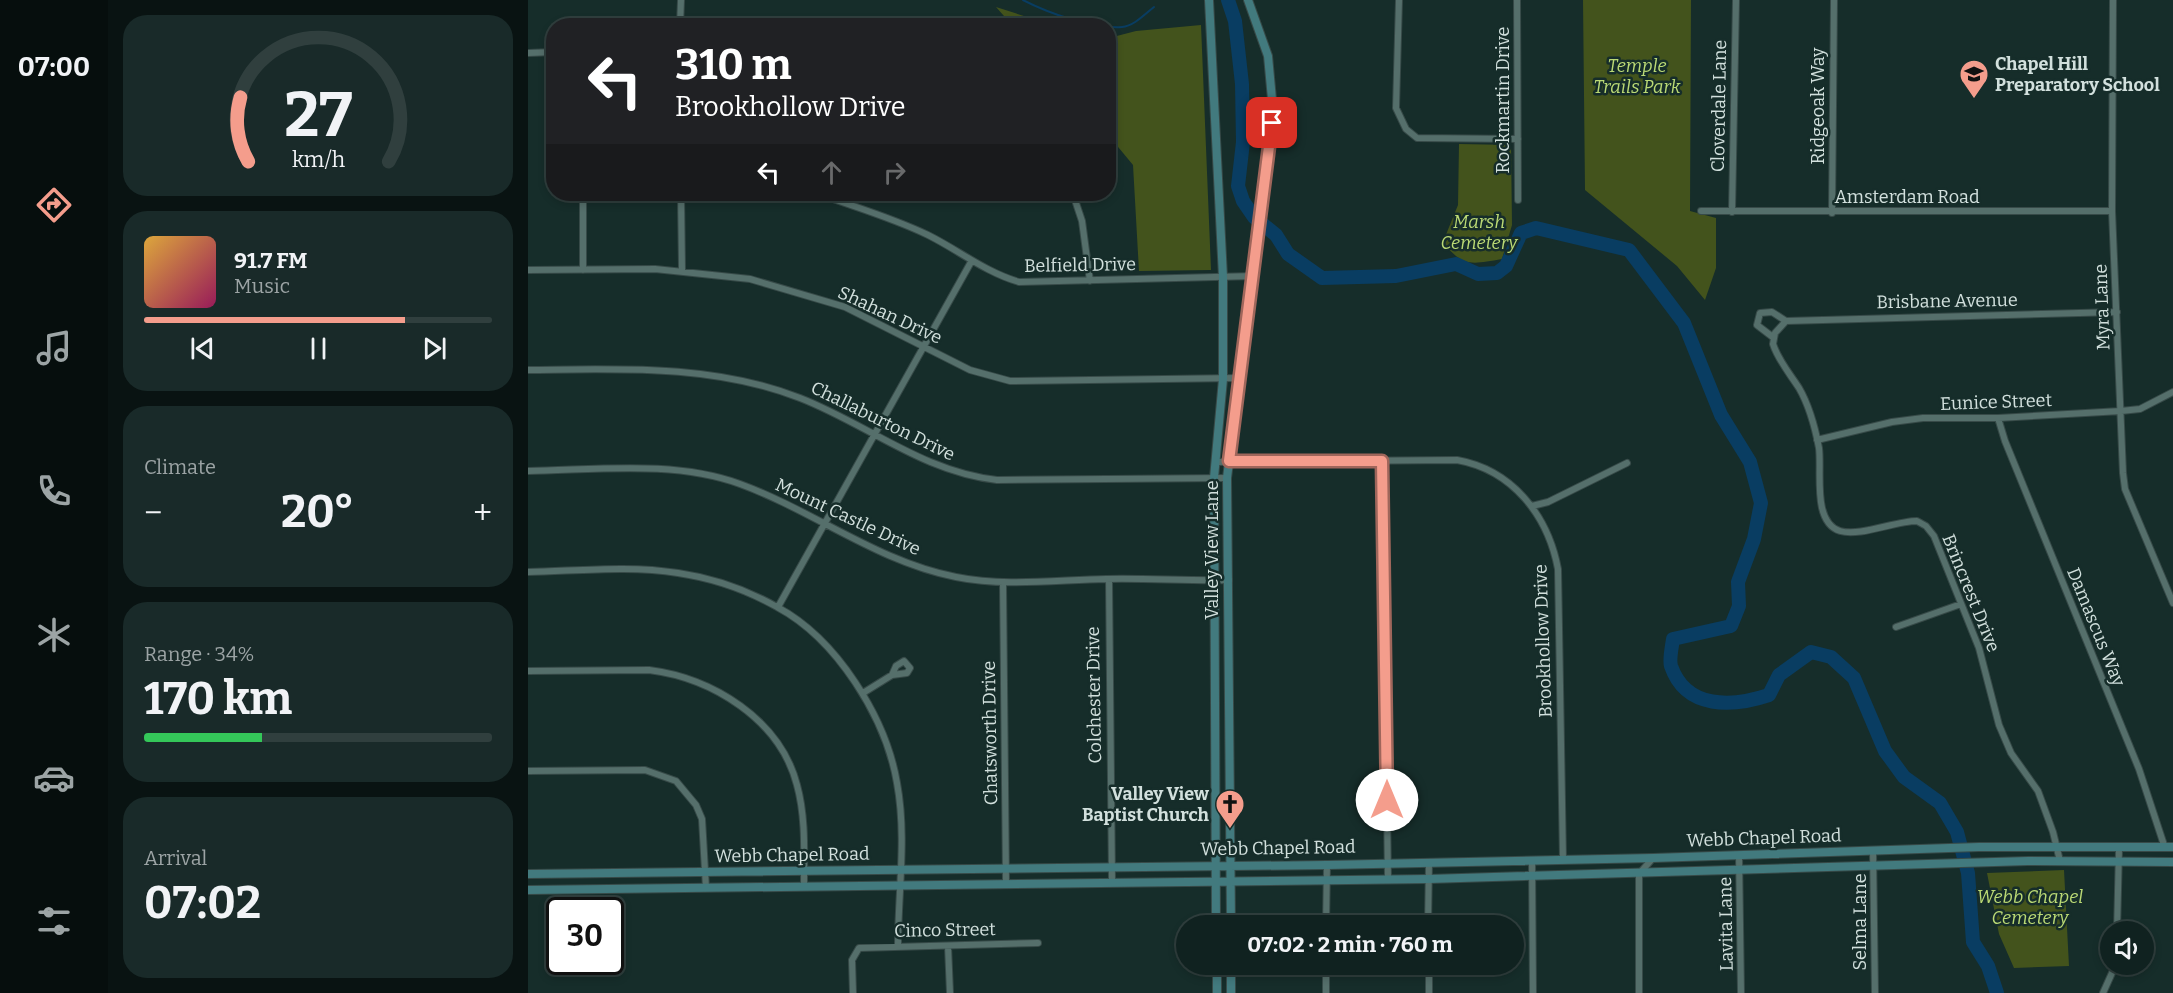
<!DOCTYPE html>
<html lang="en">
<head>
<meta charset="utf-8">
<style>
	body { margin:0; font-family:Bitter,serif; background:#192a29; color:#f1f3f6; height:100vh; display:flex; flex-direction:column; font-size:22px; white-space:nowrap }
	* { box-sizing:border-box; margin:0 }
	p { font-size:20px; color:#9ca4a5 }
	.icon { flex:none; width:33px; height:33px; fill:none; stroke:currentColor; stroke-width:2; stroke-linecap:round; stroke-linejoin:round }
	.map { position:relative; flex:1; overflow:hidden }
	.side { display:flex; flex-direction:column; gap:15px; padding:15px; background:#091312; width:420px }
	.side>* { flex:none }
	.hud { position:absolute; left:18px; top:18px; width:570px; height:183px; border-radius:24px; box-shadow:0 3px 9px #0003,0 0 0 2px #303f3e; background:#202124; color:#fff; overflow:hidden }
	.controls { position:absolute; left:1572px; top:921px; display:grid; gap:12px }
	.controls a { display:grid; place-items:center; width:54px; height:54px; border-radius:50%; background:#102220; box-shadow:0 3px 9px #0003,0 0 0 2px #303f3e; font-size:30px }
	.speed { position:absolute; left:18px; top:897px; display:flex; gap:12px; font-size:30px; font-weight:700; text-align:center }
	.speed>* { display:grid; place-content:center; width:78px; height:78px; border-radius:50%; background:#102220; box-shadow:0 3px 9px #0003,0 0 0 2px #303f3e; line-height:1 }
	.speed .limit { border:3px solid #111; border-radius:9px; background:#fff; color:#111 }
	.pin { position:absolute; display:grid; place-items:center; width:51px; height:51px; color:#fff; margin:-26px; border-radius:12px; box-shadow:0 3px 9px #0006 }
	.me { position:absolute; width:66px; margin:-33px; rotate:0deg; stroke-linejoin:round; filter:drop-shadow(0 0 4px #0008) }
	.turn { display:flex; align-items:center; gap:21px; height:126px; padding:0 30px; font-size:27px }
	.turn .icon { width:78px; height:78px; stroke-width:2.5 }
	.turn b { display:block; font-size:42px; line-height:51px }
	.lanes { display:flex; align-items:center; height:57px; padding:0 30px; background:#0003; justify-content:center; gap:30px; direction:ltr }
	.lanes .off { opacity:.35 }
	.big { font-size:45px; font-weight:700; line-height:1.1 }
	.side .widget { flex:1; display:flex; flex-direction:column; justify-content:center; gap:9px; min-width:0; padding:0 21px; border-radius:24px; background:#192a29 }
	.side .dial { align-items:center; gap:0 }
	.dial svg { height:156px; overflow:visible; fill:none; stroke:#303f3e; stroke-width:7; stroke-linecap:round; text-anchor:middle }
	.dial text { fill:#f1f3f6; stroke:none }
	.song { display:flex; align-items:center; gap:18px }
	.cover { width:72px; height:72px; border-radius:9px; background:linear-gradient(135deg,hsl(40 70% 55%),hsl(330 70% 35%)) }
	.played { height:6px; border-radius:3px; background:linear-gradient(90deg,#f49d8c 75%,#303f3e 75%) }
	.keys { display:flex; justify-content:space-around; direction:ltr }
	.heat { display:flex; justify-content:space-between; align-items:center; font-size:33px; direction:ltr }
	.charge { height:9px; border-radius:4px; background:linear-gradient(90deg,#34c759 34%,#303f3e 0) }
	.trip { position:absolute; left:648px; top:915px; width:348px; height:60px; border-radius:30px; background:#102220; box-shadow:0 3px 9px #0003,0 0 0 2px #303f3e; font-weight:700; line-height:60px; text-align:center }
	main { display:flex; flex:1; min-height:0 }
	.tab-bar { display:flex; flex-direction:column; width:108px; justify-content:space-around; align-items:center; background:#060e0d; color:#9ca4a5 }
	.tab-bar .icon { width:42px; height:42px }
	.tab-bar .on { color:#f49d8c }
	.tab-bar b { font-size:27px; color:#f1f3f6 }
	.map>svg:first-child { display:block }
	.green { fill:#43531c }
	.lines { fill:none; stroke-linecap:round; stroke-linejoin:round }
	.stream { stroke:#093d62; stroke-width:2 }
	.river { stroke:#093d62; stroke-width:14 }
	.minor-casing { stroke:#374a48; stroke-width:8 }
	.secondary-casing { stroke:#374a48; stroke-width:10 }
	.minor { stroke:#556f6b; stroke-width:6 }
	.secondary { stroke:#427a7e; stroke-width:8 }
	.route-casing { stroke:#9f665b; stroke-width:15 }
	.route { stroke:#f49d8c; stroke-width:10 }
	.labels { text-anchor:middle; stroke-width:5; stroke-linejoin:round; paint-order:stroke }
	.poi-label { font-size:18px; font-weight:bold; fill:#d2e0dd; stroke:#162d2a; text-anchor:start }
	.park-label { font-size:18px; font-style:italic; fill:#bbda75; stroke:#162d2a }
	.street-label { font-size:18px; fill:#d2e0dd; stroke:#162d2a }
</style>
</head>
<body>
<main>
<nav class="tab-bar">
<b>07:00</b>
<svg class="icon on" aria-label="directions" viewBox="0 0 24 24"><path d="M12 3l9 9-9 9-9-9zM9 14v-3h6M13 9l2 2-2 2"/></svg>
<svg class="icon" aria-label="music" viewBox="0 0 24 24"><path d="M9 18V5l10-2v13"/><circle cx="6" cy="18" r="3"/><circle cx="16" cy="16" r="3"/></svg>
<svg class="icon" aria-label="phone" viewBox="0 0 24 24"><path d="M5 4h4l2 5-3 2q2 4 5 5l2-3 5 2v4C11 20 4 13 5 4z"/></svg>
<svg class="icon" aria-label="climate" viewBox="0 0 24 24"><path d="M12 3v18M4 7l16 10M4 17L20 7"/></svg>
<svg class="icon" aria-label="car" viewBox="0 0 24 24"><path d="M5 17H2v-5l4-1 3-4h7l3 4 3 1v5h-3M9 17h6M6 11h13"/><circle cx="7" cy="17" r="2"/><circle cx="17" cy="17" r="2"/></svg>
<svg class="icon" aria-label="filters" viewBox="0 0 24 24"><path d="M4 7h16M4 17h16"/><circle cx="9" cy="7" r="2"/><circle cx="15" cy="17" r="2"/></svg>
</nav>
<section class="side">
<div class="widget dial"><svg viewBox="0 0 100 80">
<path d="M14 69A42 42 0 1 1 86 69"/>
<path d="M14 69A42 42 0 0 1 10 36" stroke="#f49d8c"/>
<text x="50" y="56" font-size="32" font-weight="700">27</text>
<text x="50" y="72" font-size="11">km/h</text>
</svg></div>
<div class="widget">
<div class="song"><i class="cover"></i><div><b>91.7 FM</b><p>Music</p></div></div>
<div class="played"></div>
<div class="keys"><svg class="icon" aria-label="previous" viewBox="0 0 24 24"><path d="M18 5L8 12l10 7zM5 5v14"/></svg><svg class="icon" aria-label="pause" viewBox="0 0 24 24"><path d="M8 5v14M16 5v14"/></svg><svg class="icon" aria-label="next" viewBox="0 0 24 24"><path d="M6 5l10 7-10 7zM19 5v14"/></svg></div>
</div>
<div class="widget"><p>Climate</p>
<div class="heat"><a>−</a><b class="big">20°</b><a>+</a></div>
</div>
<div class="widget"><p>Range · 34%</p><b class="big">170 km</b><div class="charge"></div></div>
<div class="widget"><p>Arrival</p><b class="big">07:02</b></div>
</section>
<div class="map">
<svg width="1645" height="993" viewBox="0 0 1645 993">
	<rect width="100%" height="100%" fill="#162d2a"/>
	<!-- green -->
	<path class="green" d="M1055 0H1163L1162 211 1188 218V268L1177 300 1149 266 1057 190Z
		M468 7 524 25H484Z
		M673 25 683 270 611 271 605 165 581 136V38L608 31Z
		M931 144 983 145 984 225 974 259C944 264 935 268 915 242L930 205Z
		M1536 870 1541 966 1486 968 1471 934 1459 873Z"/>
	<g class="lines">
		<!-- stream -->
		<path class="stream" d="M495 0C520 13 565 29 594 27 606 26 617 14 626 7"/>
		<!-- river -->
		<path class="river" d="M700 0 707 21 714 84 715 142 710 186 715 201 726 217 748 235 760 254 794 278 868 276 928 264 950 274 969 273 978 266 993 233 1008 228 1101 250 1156 323 1193 415 1222 462 1233 503 1226 539 1210 582 1211 606 1203 626 1145 639C1144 647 1141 659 1143 666 1158 710 1205 707 1241 695L1251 675 1283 652 1303 657 1326 678 1357 751 1376 777 1412 803 1429 832 1440 873 1445 942 1460 966 1469 993"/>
		<!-- minor casing -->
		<g class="minor-casing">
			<path id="minor" d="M871 0 868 108 878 129 889 138 990 139
				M989 0 990 200
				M1585 0 1584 211 1595 473 1597 489 1645 603
				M152 26 153 0
				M0 53 26 52
				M55 194V270
				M153 194 154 270
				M291 194C327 207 365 218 400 235 432 251 457 272 491 282L726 276
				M545 194 554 221 562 281
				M1173 211H1584
				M1204 212 1208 0
				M1304 213 1306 0
				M0 270 127 269 222 279 317 307 442 370 482 381 710 378
				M1246 338 1229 325 1232 313 1244 312 1258 321
				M0 370C91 369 185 364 272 398 339 424 395 472 469 480L699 478
				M1470 418 1477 441 1611 769 1637 848
				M1289 440 1364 422 1395 418H1470L1593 411 1612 409 1645 392
				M854 461 860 879
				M688 462 929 460C985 470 1020 516 1030 569L1035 860
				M0 471C69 470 146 460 212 484 286 511 350 562 428 577 477 587 528 580 578 579 619 578 660 581 701 580
				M1004 506 1020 502 1099 463
				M0 572C49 571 101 565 150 573 184 578 219 590 249 607 309 639 358 718 369 783 379 837 370 892 370 946
				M581 579 584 882
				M475 583 478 883
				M250 607 443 262
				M1368 627 1433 604
				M376 661 382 668 379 673 364 675 368 666Z
				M0 671 121 670C184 678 252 719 269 785 278 818 276 852 276 886
				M335 693 364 675
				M0 771 117 770 148 781 168 805 174 819 178 888
				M1345 851 1347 993
				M1211 855 1213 993
				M1004 860 1005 993
				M1532 861 1525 832 1510 791 1483 753 1471 725 1451 648 1406 536 1398 526 1389 521C1367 521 1332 537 1312 531 1284 522 1294 472 1291 448 1287 427 1282 407 1271 388 1262 374 1250 360 1245 344L1247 333 1258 321 1589 312
				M798 926 799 865
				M900 926 901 862
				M1589 932 1591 849
				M420 946 422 993
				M798 964V993
				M901 964V993
				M325 993 324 960 331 948 510 943
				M1111 993V874L1125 858
				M1575 993 1588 964"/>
		</g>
		<!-- secondary casing -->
		<g class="secondary-casing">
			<path id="secondary" d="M681 0 695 277V379L686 478 688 926
				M0 874 799 865 1125 858 1451 847H1645
				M0 890 900 879 1500 861 1645 862
				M703 926 699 478 745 110 740 56 720 0
				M689 964V993
				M703 993V964"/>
		</g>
		<!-- minor -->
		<use href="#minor" class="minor"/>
		<!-- secondary -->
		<use href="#secondary" class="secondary"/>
	</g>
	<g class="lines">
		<!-- route casing -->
		<g class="route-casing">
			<path id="route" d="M744 123 701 461H854L859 800"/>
		</g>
		<!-- route -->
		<use href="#route" class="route"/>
	</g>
	<!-- icons -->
	<defs>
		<g id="school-pin" transform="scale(1.5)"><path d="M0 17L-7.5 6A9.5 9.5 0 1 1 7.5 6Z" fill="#f49d8c" stroke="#162d2a"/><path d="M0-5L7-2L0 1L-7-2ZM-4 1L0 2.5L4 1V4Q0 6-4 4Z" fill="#111"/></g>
		<g id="church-pin" transform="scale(1.5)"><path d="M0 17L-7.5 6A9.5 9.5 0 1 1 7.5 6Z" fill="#f49d8c" stroke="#162d2a"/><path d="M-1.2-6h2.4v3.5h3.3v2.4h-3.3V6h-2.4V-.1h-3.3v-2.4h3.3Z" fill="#111"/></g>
	</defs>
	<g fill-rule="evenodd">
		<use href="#school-pin" x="1446" y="74"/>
		<use href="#church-pin" x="702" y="804"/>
	</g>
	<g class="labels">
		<!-- poi labels -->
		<g class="poi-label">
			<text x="1467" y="70">Chapel Hill<tspan x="1467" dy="21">Preparatory School</tspan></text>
			<text x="681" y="800" text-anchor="end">Valley View<tspan x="681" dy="21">Baptist Church</tspan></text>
		</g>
		<!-- park labels -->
		<g class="park-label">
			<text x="1109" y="72">Temple<tspan x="1109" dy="21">Trails Park</tspan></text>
			<text x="951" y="228">Marsh<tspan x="951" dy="21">Cemetery</tspan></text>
			<text x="1502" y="903">Webb Chapel<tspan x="1502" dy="21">Cemetery</tspan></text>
		</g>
		<!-- street labels -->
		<g class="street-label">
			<text transform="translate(975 100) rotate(-90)" y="6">Rockmartin Drive</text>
			<text transform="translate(1191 106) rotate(-89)" y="6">Cloverdale Lane</text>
			<text transform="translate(1290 106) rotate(-90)" y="6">Ridgeoak Way</text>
			<text x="1379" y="203">Amsterdam Road</text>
			<text transform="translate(552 265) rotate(-1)" y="6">Belfield Drive</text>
			<text transform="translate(1419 301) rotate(-1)" y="6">Brisbane Avenue</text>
			<text transform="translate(1574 307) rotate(-92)" y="6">Myra Lane</text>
			<text transform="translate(362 315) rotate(25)" y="6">Shahan Drive</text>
			<text transform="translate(1468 402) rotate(-2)" y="6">Eunice Street</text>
			<text transform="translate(355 421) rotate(26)" y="6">Challaburton Drive</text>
			<text transform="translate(320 517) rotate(25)" y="6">Mount Castle Drive</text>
			<text transform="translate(684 550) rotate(-90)" y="6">Valley View Lane</text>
			<text transform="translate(1443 593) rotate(68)" y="6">Brincrest Drive</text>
			<text transform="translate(1568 627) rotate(68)" y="6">Damascus Way</text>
			<text transform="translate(1015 641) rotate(-92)" y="6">Brookhollow Drive</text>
			<text transform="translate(566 695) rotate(-91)" y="6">Colchester Drive</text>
			<text transform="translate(462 733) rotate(-91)" y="6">Chatsworth Drive</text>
			<text transform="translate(1236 838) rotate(-2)" y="6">Webb Chapel Road</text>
			<text transform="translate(750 848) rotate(-1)" y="6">Webb Chapel Road</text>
			<text transform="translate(264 855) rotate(-1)" y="6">Webb Chapel Road</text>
			<text transform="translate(1332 922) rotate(-90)" y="6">Selma Lane</text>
			<text transform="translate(1198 924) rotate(-91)" y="6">Lavita Lane</text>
			<text transform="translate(417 930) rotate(-1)" y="6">Cinco Street</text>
		</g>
	</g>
</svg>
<div class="controls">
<a><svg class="icon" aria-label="sound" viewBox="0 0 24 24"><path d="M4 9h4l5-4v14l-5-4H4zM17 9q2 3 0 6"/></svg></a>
</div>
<div class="speed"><div class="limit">30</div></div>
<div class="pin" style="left:744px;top:123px;background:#d93025"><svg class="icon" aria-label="arrive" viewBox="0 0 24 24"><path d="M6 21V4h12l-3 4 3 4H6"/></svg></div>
<svg class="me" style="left:859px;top:800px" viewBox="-20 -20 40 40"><circle r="19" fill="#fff"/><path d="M0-13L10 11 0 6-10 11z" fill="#f49d8c"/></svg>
<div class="trip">07:02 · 2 min · 760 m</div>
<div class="hud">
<div class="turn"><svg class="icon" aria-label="left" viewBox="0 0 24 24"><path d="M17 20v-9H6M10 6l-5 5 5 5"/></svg><div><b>310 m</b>Brookhollow Drive</div></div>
<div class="lanes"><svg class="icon" aria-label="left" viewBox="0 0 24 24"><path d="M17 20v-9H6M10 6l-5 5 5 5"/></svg><svg class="icon off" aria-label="ahead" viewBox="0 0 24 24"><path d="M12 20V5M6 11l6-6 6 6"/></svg><svg class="icon off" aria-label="right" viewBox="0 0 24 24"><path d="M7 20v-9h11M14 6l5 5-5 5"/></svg></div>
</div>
</div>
</main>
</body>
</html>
